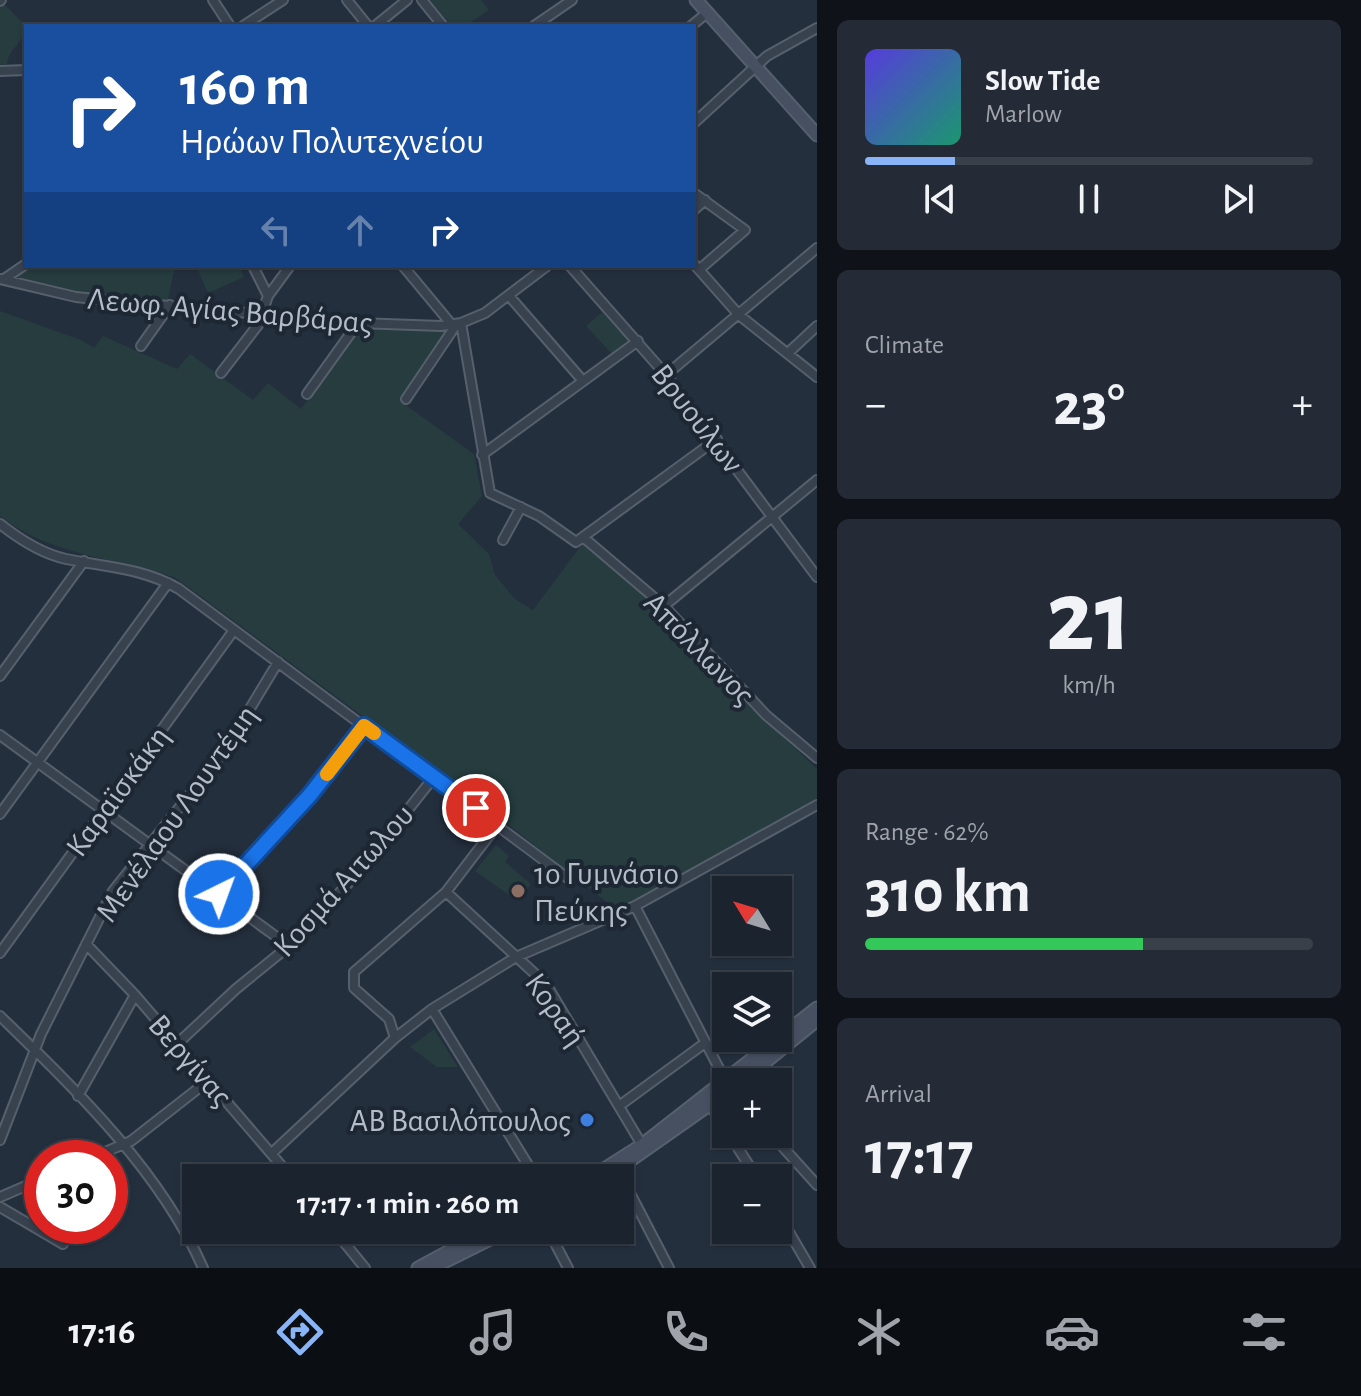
<!DOCTYPE html>
<html lang="en">
<head>
<meta charset="utf-8">
<style>
	body { margin:0; font-family:"Alegreya Sans",sans-serif; background:#242b36; color:#f1f3f6; height:100vh; display:flex; flex-direction:column; font-size:30px; white-space:nowrap }
	* { box-sizing:border-box; margin:0 }
	p { font-size:26px; color:#a0a4aa }
	.icon { flex:none; width:44px; height:44px; fill:none; stroke:currentColor; stroke-width:2; stroke-linecap:round; stroke-linejoin:round }
	.map { position:relative; flex:1; overflow:hidden }
	.sheet { display:flex; flex-direction:column; gap:20px; padding:20px; background:#0f1319; width:544px }
	.sheet>* { flex:none }
	.guide { position:absolute; left:24px; top:24px; width:672px; height:244px; border-radius:0px; box-shadow:0 2px 6px #0004,0 0 0 2px #39404a; background:#1a4fa0; color:#fff; overflow:hidden }
	.needle { width:52px; rotate:308deg }
	.controls { position:absolute; left:712px; top:876px; display:grid; gap:16px }
	.controls a { display:grid; place-items:center; width:80px; height:80px; border-radius:0px; background:#1b232e; box-shadow:0 2px 6px #0004,0 0 0 2px #39404a; font-size:40px }
	.speed { position:absolute; left:24px; top:1140px; display:flex; gap:16px; font-size:40px; font-weight:700; text-align:center }
	.speed>* { display:grid; place-content:center; width:104px; height:104px; border-radius:50%; background:#1b232e; box-shadow:0 2px 6px #0004,0 0 0 2px #39404a; line-height:1 }
	.speed .limit { border:12px solid #d22; background:#fff; color:#111 }
	.pin { position:absolute; display:grid; place-items:center; width:68px; height:68px; color:#fff; margin:-34px; border:4px solid #fff; border-radius:50%; box-shadow:0 2px 8px #0007 }
	.me { position:absolute; width:88px; margin:-44px; rotate:42deg; stroke-linejoin:round; filter:drop-shadow(0 0 6px #0008) }
	.turn { display:flex; align-items:center; gap:28px; height:168px; padding:0 24px; font-size:36px }
	.turn .icon { width:104px; height:104px; stroke-width:2.5 }
	.turn b { display:block; font-size:56px; line-height:68px }
	.lanes { display:flex; align-items:center; height:76px; padding:0 24px; background:#0003; justify-content:center; gap:40px; direction:ltr }
	.lanes .off { opacity:.35 }
	.big { font-size:60px; font-weight:700; line-height:1.1 }
	.sheet .widget { flex:1; display:flex; flex-direction:column; justify-content:center; gap:12px; min-width:0; padding:0 28px; border-radius:12px; background:#242b36 }
	.sheet .dial { align-items:center; gap:0 }
	.dial b { font-size:104px; line-height:1 }
	.song { display:flex; align-items:center; gap:24px }
	.cover { width:96px; height:96px; border-radius:12px; background:linear-gradient(135deg,hsl(250 70% 55%),hsl(160 70% 35%)) }
	.played { height:8px; border-radius:4px; background:linear-gradient(90deg,#8ab4f8 20%,#39404a 20%) }
	.keys { display:flex; justify-content:space-around; direction:ltr }
	.heat { display:flex; justify-content:space-between; align-items:center; font-size:44px; direction:ltr }
	.charge { height:12px; border-radius:6px; background:linear-gradient(90deg,#34c759 62%,#39404a 0) }
	.trip { position:absolute; left:182px; top:1164px; width:452px; height:80px; border-radius:0px; background:#1b232e; box-shadow:0 2px 6px #0004,0 0 0 2px #39404a; font-weight:700; line-height:80px; text-align:center }
	.tab-bar { display:flex; height:128px; justify-content:space-around; align-items:center; background:#0b0e12; color:#a0a4aa }
	.tab-bar .icon { width:56px; height:56px }
	.tab-bar .on { color:#8ab4f8 }
	.tab-bar b { font-size:36px; color:#f1f3f6 }
	main { display:flex; flex:1; min-height:0 }
	.map>svg:first-child { display:block }
	.green { fill:#263c3f }
	.lines { fill:none; stroke-linecap:round; stroke-linejoin:round }
	.street-casing { stroke:#565f6c; stroke-width:12 }
	.secondary-casing { stroke:#565f6c; stroke-width:15 }
	.street { stroke:#38414e; stroke-width:8 }
	.secondary { stroke:#465061; stroke-width:11 }
	.route-casing { stroke:#114b97; stroke-width:20 }
	.route { stroke:#1a73e8; stroke-width:14 }
	.slow { stroke:#f59e0b; stroke-width:14 }
	.education-dot { fill:#8d6e63; stroke:#1d2633; stroke-width:3 }
	.shop-dot { fill:#3f7fe0; stroke:#1d2633; stroke-width:3 }
	.labels { text-anchor:middle; stroke-width:8; stroke-linejoin:round; paint-order:stroke }
	.street-label { font-size:32px; fill:#b4bcc9; stroke:#1d2633 }
	.poi-label { font-size:32px; fill:#b4bcc9; stroke:#1d2633; text-anchor:start }
</style>
</head>
<body>
<main>
<div class="map">
<svg width="817" height="1268" viewBox="0 0 817 1268">
	<rect width="100%" height="100%" fill="#242f3e"/>
	<!-- green -->
	<path class="green" d="M430 0H481L489 10 465 26H451Z
		M4 4 26 26C25 41 9 48 7 64L0 65V8Z
		M29 266H175L168 300 77 294 21 280 17 274Z
		M196 266H239L244 277 208 293Z
		M0 311 81 340 94 348 103 336 177 369 190 354 253 400 268 383 301 409 359 328 449 331 400 401 474 454 482 496 458 524 489 554 495 575 515 599 533 610 583 543 671 619 753 708 817 769V798L637 901 613 907 495 814 176 578C116 557 52 557 0 516Z
		M602 312 630 342 612 354 586 326Z
		M496 845 509 856 505 862 531 884 517 901 475 871Z
		M434 1029 458 1067H437L410 1047Z"/>
	<g class="lines">
		<!-- street casing -->
		<g class="street-casing">
			<path id="street" d="M213 0 230 26
				M347 0 368 26
				M422 0 443 26
				M0 1 1 0
				M243 26 283 0
				M375 26 407 0
				M534 26 572 0
				M691 26 707 13
				M0 71 26 70
				M694 123 767 56 817 28
				M694 193 745 230 700 269
				M694 210 705 200
				M694 264 739 315 817 377
				M253 266 268 296
				M403 266 452 325
				M570 266 666 375 817 577
				M0 279 76 297 124 302 358 323 441 326 461 323 485 313 547 266
				M4 279 26 264
				M510 297 583 381
				M461 323 490 493 539 516 576 542 717 439
				M141 346 170 305
				M788 353 817 326
				M221 373 258 325 268 296 290 266
				M666 375 817 248
				M307 394 358 323
				M406 399 456 325
				M482 455 638 341
				M0 524C19 539 42 554 66 559 105 567 143 568 179 589L569 879
				M583 537 664 606 766 715 817 758
				M503 540 521 507
				M664 606 817 480
				M0 676 84 561
				M0 735 289 946
				M0 814 168 583
				M446 892 546 984 642 1145
				M219 894 310 795 364 726
				M635 906 726 1082
				M86 944 135 995 292 1178
				M0 953 234 630
				M432 1009 536 1178
				M0 1016C75 1089 160 1170 203 1268
				M395 1038 432 1009 516 957 635 906 817 805
				M177 1044 236 989 300 937 360 870 434 777
				M78 1096 135 995
				M710 1105 726 1130
				M619 1106 705 1043
				M729 1134 757 1178
				M771 1134 817 1185
				M0 1140 41 1034 113 891 225 750 278 662
				M272 1153 395 1038 389 1019 354 988V972L446 892 498 824
				M91 1158 131 1141 209 1080
				M618 1170 669 1268
				M0 1197 42 1179
				M0 1207 63 1244
				M778 1213 810 1268
				M334 1230 365 1268
				M548 1230 568 1268"/>
		</g>
		<!-- secondary casing -->
		<g class="secondary-casing">
			<path id="secondary" d="M696 0 817 135
				M741 1082 817 1020
				M590 1178 642 1145 817 1008
				M605 1178 726 1093
				M418 1268 488 1230
				M432 1268 508 1230"/>
		</g>
		<!-- street -->
		<use href="#street" class="street"/>
		<!-- secondary -->
		<use href="#secondary" class="secondary"/>
	</g>
	<g class="lines">
		<!-- route casing -->
		<g class="route-casing">
			<path id="route" d="M219 894 310 795 364 726 476 808"/>
		</g>
		<!-- route -->
		<use href="#route" class="route"/>
		<!-- slow -->
		<path class="slow" d="M327 774 364 726 374 733"/>
	</g>
	<!-- markers -->
	<circle class="education-dot" cx="518" cy="891" r="8"/>
	<circle class="shop-dot" cx="587" cy="1120" r="8"/>
	<g class="labels">
		<!-- street labels -->
		<g class="street-label">
			<text transform="translate(230 310) rotate(5)" y="11">Λεωφ. Αγίας Βαρβάρας</text>
			<text transform="translate(698 418) rotate(52)" y="11">Βρυούλων</text>
			<text transform="translate(700 648) rotate(46)" y="11">Απόλλωνος</text>
			<text transform="translate(117 791) rotate(-54)" y="11">Καραϊσκάκη</text>
			<text transform="translate(176 813) rotate(-55)" y="11">Μενέλαου Λουντέμη</text>
			<text transform="translate(343 880) rotate(-48)" y="11">Κοσμά Αιτωλου</text>
			<text transform="translate(556 1009) rotate(55)" y="11">Κοραή</text>
			<text transform="translate(191 1060) rotate(49)" y="11">Βεργίνας</text>
		</g>
		<!-- poi labels -->
		<g class="poi-label">
			<text x="534" y="884">1o Γυμνάσιο<tspan x="534" dy="37">Πεύκης</tspan></text>
			<text x="571" y="1131" text-anchor="end">ΑΒ Βασιλόπουλος</text>
		</g>
	</g>
</svg>
<div class="controls">
<a><svg class="needle" viewBox="-14 -14 28 28"><path d="M0-13l5 13h-10z" fill="#e53935"/><path d="M0 13l5-13h-10z" fill="#a0a4aa"/></svg></a>
<a><svg class="icon" aria-label="layers" viewBox="0 0 24 24"><path d="M12 4l9 5-9 5-9-5zM3 14l9 5 9-5"/></svg></a>
<a>+</a>
<a>−</a>
</div>
<div class="speed"><div class="limit">30</div></div>
<div class="pin" style="left:476px;top:808px;background:#d93025"><svg class="icon" aria-label="arrive" viewBox="0 0 24 24"><path d="M6 21V4h12l-3 4 3 4H6"/></svg></div>
<svg class="me" style="left:219px;top:894px" viewBox="-20 -20 40 40"><circle r="17" fill="#1a73e8" stroke="#fff" stroke-width="3"/><path d="M0-11L8 9 0 5-8 9z" fill="#fff"/></svg>
<div class="trip">17:17 · 1 min · 260 m</div>
<div class="guide">
<div class="turn"><svg class="icon" aria-label="right" viewBox="0 0 24 24"><path d="M7 20v-9h11M14 6l5 5-5 5"/></svg><div><b>160 m</b>Ηρώων Πολυτεχνείου</div></div>
<div class="lanes"><svg class="icon off" aria-label="left" viewBox="0 0 24 24"><path d="M17 20v-9H6M10 6l-5 5 5 5"/></svg><svg class="icon off" aria-label="ahead" viewBox="0 0 24 24"><path d="M12 20V5M6 11l6-6 6 6"/></svg><svg class="icon" aria-label="right" viewBox="0 0 24 24"><path d="M7 20v-9h11M14 6l5 5-5 5"/></svg></div>
</div>
</div>
<section class="sheet">
<div class="widget">
<div class="song"><i class="cover"></i><div><b>Slow Tide</b><p>Marlow</p></div></div>
<div class="played"></div>
<div class="keys"><svg class="icon" aria-label="previous" viewBox="0 0 24 24"><path d="M18 5L8 12l10 7zM5 5v14"/></svg><svg class="icon" aria-label="pause" viewBox="0 0 24 24"><path d="M8 5v14M16 5v14"/></svg><svg class="icon" aria-label="next" viewBox="0 0 24 24"><path d="M6 5l10 7-10 7zM19 5v14"/></svg></div>
</div>
<div class="widget"><p>Climate</p>
<div class="heat"><a>−</a><b class="big">23°</b><a>+</a></div>
</div>
<div class="widget dial"><b>21</b><p>km/h</p></div>
<div class="widget"><p>Range · 62%</p><b class="big">310 km</b><div class="charge"></div></div>
<div class="widget"><p>Arrival</p><b class="big">17:17</b></div>
</section>
</main>
<nav class="tab-bar">
<b>17:16</b>
<svg class="icon on" aria-label="directions" viewBox="0 0 24 24"><path d="M12 3l9 9-9 9-9-9zM9 14v-3h6M13 9l2 2-2 2"/></svg>
<svg class="icon" aria-label="music" viewBox="0 0 24 24"><path d="M9 18V5l10-2v13"/><circle cx="6" cy="18" r="3"/><circle cx="16" cy="16" r="3"/></svg>
<svg class="icon" aria-label="phone" viewBox="0 0 24 24"><path d="M5 4h4l2 5-3 2q2 4 5 5l2-3 5 2v4C11 20 4 13 5 4z"/></svg>
<svg class="icon" aria-label="climate" viewBox="0 0 24 24"><path d="M12 3v18M4 7l16 10M4 17L20 7"/></svg>
<svg class="icon" aria-label="car" viewBox="0 0 24 24"><path d="M5 17H2v-5l4-1 3-4h7l3 4 3 1v5h-3M9 17h6M6 11h13"/><circle cx="7" cy="17" r="2"/><circle cx="17" cy="17" r="2"/></svg>
<svg class="icon" aria-label="filters" viewBox="0 0 24 24"><path d="M4 7h16M4 17h16"/><circle cx="9" cy="7" r="2"/><circle cx="15" cy="17" r="2"/></svg>
</nav>
</body>
</html>
